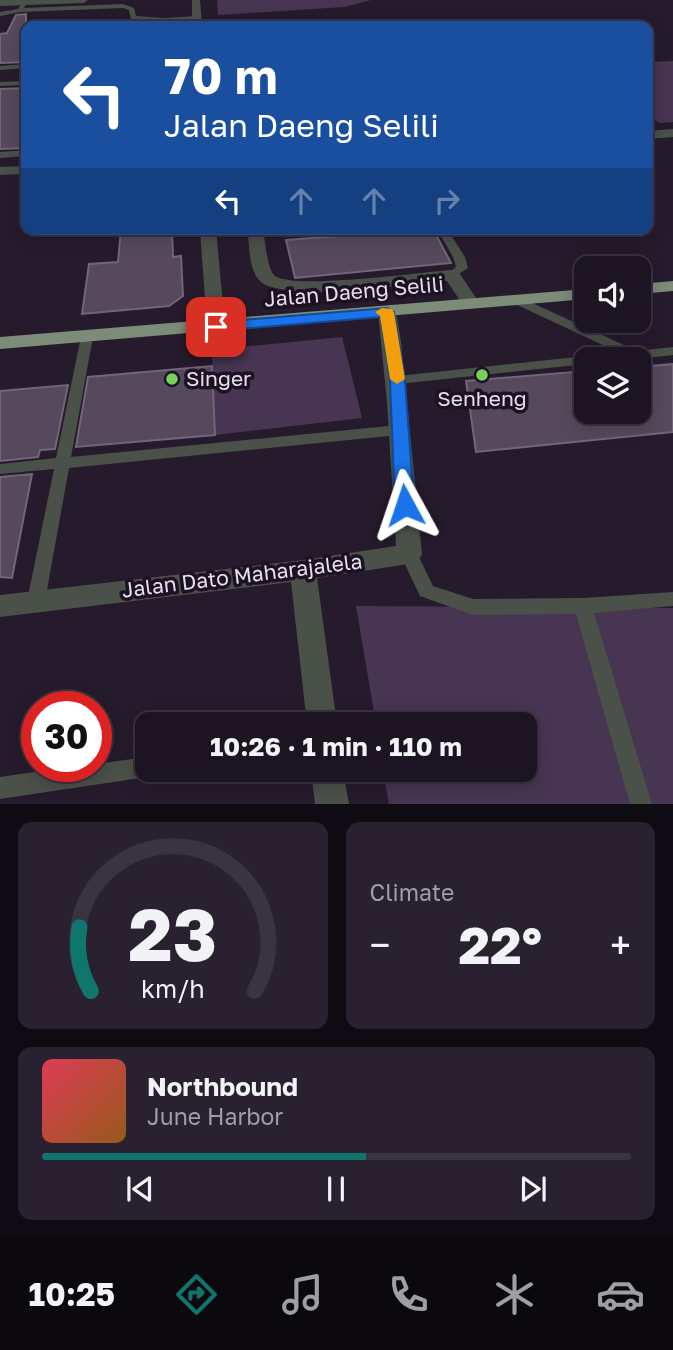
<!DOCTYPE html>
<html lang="en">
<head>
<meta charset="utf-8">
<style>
	body { margin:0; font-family:"Golos Text",sans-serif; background:#29212f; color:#f1f3f6; height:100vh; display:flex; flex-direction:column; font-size:26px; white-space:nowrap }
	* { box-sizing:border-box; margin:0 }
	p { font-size:23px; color:#a09ea5 }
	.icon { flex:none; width:38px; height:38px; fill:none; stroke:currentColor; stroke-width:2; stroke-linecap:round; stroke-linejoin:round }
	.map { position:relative; height:804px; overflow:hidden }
	.drawer { display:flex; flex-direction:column; gap:18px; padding:18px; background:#0f0b13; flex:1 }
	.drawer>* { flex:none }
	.top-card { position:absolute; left:21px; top:21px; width:632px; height:214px; border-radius:14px; box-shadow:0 4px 18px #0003,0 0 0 2px #3a3340; background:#1a4fa0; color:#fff; overflow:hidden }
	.tools { position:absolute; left:574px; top:256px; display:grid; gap:14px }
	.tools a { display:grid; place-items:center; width:77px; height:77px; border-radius:14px; background:#1c1422; box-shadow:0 4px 18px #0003,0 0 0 2px #3a3340; font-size:35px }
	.speed { position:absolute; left:21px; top:691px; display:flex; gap:14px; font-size:35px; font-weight:700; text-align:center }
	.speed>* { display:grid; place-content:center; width:91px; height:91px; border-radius:50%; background:#1c1422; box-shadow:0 4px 18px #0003,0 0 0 2px #3a3340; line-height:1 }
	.speed .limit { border:10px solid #d22; background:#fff; color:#111 }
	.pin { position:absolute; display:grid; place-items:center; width:60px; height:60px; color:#fff; margin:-30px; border-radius:14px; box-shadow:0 4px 10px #0006 }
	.me { position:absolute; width:77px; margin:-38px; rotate:355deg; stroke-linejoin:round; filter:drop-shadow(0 0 5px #0008) }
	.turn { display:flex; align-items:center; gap:24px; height:147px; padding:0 28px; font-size:32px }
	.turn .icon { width:91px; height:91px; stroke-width:2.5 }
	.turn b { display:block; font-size:49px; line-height:60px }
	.lanes { display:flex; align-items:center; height:66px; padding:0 28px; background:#0003; justify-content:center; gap:35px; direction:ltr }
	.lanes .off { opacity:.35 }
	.big { font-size:52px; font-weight:700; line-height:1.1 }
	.drawer .widget { flex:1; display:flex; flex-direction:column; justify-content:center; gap:10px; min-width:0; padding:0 24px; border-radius:14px; background:#29212f }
	.drawer .dial { align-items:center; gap:0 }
	.dial svg { height:182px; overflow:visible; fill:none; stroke:#3a3340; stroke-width:7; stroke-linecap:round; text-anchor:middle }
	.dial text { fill:#f1f3f6; stroke:none }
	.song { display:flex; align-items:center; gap:21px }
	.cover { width:84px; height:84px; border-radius:10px; background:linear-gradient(135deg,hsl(350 70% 55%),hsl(30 70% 35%)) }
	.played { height:7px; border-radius:4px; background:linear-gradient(90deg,#0f766e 55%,#3a3340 55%) }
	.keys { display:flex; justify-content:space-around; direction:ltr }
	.heat { display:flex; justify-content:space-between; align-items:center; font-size:38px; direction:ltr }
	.drawer .tiles { flex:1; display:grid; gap:18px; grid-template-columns:1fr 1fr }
	.widget:last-child { grid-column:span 2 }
	.trip { position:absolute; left:135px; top:712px; width:402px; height:70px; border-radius:14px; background:#1c1422; box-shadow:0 4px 18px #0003,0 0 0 2px #3a3340; font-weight:700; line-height:70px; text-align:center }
	.tabs { display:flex; height:112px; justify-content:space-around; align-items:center; background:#0b080e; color:#a09ea5 }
	.tabs .icon { width:49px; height:49px }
	.tabs .current { color:#0f766e }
	.tabs b { font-size:32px; color:#f1f3f6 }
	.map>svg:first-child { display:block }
	.green { fill:#483552 }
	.building { fill:#56495d; stroke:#72657a; stroke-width:2 }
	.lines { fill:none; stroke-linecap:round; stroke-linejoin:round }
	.service { fill:#4a5149; fill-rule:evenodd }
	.minor { fill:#4a5149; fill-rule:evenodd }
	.tertiary { fill:#4a5149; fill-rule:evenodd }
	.trunk { fill:#7c8c78; fill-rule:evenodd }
	.route { fill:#1a73e8; stroke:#114b97; stroke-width:2 }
	.slow { fill:#f59e0b }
	.poi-dot { fill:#76d25a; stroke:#1d1223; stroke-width:2.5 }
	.labels { text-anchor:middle; stroke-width:7; stroke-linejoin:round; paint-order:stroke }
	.street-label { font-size:21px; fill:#e7e0ec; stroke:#1d1223 }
	.poi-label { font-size:21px; fill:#e7e0ec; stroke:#1d1223; text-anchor:start }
</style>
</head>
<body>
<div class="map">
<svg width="673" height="804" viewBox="0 0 673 804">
	<rect width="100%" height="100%" fill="#261b2d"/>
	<!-- green -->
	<path class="green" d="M217 0H371L344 7 218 15Z
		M673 61V122L659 123 648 113V62Z
		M342 337 362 418 215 435 212 350Z
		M356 606 673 608V804H389L383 770H525V724H376Z"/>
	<!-- building -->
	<path class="building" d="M26 14V62L0 63V34L7 33 16 15Z
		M26 88V148L0 149V89Z
		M121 229H172L173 257 181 256 183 296 169 306 82 314 89 264 118 262Z
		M433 229 451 263 295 278 286 240Z
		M673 364V432L476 452 466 381 586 371V411H639V367Z
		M212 366 215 435 76 447 88 377Z
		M68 385 55 449 40 450 38 457 0 461V391Z
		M32 474 12 578 0 577V477Z"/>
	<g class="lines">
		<!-- service -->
		<path class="service" d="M24 0 27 2 24 8 123 4 134 8 136 16 164 18 196 16 199 18 167 22V26H161V22L131 19 129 10 123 8 20 12 0 16V12L18 9Z
			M378 21H382L385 26H379Z
			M197 24H227L230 26H194Z
			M26 64V68L0 70V66Z
			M26 81V85L0 86V82Z
			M26 150V156L0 158V152Z
			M262 229H309L304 232 255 236 250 233Z
			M437 229H447L465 257 468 268 452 278 446 275 456 267 453 257Z
			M517 296 637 351 673 347V355L639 359H595L601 355 620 353 513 303 511 300Z
			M87 333 93 337 71 457 399 425 406 430 399 435 69 468 45 601 42 606 36 608 30 606 27 601 54 469 0 474V464L56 458 81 337Z
			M586 356 592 359H586V364L398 384 391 380 398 376Z
			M409 547 415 549 433 586 473 599 583 598 673 592V606L594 613 652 804H630L576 614 473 615 420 596 400 554 403 549Z
			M147 757V770H156L155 774 147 777 0 799V777L76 766H96V764Z"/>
		<!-- minor -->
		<path class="minor" d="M247 229H263C265 239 267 270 275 276 295 290 421 272 452 270L458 271 480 304 477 308H465L447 281C412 284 282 303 260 281 248 269 250 245 247 229Z
			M387 307 396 312 401 342 422 554 418 561 409 564 317 578 337 724H307L291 582 0 617V595L303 560 396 546 387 402 378 312Z
			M311 770H343L349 804H315Z"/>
		<!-- tertiary -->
		<path class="tertiary" d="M0 0H88L84 3 0 6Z
			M192 0H200L202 26H192Z
			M673 129V137L648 139V131Z
			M26 166V174L0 175V167Z
			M200 229H216L225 327 216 333 207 327Z"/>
		<!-- trunk -->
		<path class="trunk" d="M673 281V291L639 294V284Z
			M586 289V299L0 349V337Z"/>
	</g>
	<!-- route -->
	<path class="route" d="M387 308 394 312 405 380 414 505 411 509H398L395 505 390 380 381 317 216 331 209 327 216 322Z"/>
	<!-- slow -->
	<path class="slow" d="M382 308 392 309 394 312 405 379 397 384 390 379 380 316 375 312Z"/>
	<!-- markers -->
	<g class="poi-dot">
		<circle cx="482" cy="375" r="7"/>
		<circle cx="172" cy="379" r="7"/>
	</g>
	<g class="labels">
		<!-- street labels -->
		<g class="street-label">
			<text transform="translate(354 292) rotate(-5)" y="7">Jalan Daeng Selili</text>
			<text transform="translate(242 576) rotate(-7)" y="7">Jalan Dato Maharajalela</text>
		</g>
		<!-- poi labels -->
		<g class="poi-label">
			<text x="186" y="386">Singer</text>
			<text x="482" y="406" text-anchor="middle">Senheng</text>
		</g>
	</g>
</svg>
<div class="tools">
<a><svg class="icon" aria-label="sound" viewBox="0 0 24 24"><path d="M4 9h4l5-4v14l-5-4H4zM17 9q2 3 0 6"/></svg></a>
<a><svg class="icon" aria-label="layers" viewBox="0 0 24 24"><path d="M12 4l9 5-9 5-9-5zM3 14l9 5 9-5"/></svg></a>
</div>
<div class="speed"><div class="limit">30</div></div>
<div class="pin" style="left:216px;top:327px;background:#d93025"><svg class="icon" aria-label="arrive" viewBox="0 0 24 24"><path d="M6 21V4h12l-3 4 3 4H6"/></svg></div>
<svg class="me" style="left:405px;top:505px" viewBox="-20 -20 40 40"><path d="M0-17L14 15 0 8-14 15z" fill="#1a73e8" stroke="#fff" stroke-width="4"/></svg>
<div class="trip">10:26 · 1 min · 110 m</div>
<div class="top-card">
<div class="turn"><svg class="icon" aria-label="left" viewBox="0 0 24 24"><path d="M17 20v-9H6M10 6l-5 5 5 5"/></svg><div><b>70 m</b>Jalan Daeng Selili</div></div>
<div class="lanes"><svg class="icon" aria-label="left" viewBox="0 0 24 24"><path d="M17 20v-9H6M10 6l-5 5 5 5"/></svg><svg class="icon off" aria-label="ahead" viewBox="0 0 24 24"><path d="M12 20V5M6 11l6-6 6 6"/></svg><svg class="icon off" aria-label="ahead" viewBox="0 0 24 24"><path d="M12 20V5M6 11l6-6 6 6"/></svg><svg class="icon off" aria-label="right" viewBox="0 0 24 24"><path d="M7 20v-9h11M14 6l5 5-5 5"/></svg></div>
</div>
</div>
<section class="drawer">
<div class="tiles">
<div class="widget dial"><svg viewBox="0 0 100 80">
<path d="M14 69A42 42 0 1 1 86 69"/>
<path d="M14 69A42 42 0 0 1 9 41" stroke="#0f766e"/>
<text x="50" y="56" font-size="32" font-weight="700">23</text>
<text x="50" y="72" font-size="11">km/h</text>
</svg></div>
<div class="widget"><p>Climate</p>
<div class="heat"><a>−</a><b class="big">22°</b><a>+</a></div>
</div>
<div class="widget">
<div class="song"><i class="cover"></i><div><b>Northbound</b><p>June Harbor</p></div></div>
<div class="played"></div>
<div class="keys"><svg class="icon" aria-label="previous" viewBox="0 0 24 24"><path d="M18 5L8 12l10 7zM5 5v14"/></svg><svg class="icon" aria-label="pause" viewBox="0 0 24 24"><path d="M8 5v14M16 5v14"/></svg><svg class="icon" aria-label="next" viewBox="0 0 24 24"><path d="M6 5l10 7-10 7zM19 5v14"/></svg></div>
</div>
</div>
</section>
<nav class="tabs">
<b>10:25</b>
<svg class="icon current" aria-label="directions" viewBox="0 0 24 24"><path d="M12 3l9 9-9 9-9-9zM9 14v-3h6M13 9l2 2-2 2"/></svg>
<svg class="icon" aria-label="music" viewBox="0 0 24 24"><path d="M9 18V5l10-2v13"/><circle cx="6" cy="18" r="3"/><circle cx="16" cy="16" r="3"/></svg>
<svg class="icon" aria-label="phone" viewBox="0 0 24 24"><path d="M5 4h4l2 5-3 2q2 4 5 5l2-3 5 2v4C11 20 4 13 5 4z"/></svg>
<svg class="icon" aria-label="climate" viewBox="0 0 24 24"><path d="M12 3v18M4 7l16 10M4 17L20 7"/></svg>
<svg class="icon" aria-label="car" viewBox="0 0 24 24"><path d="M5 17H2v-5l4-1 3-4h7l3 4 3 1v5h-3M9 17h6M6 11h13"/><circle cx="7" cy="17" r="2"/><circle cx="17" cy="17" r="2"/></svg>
</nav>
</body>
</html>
